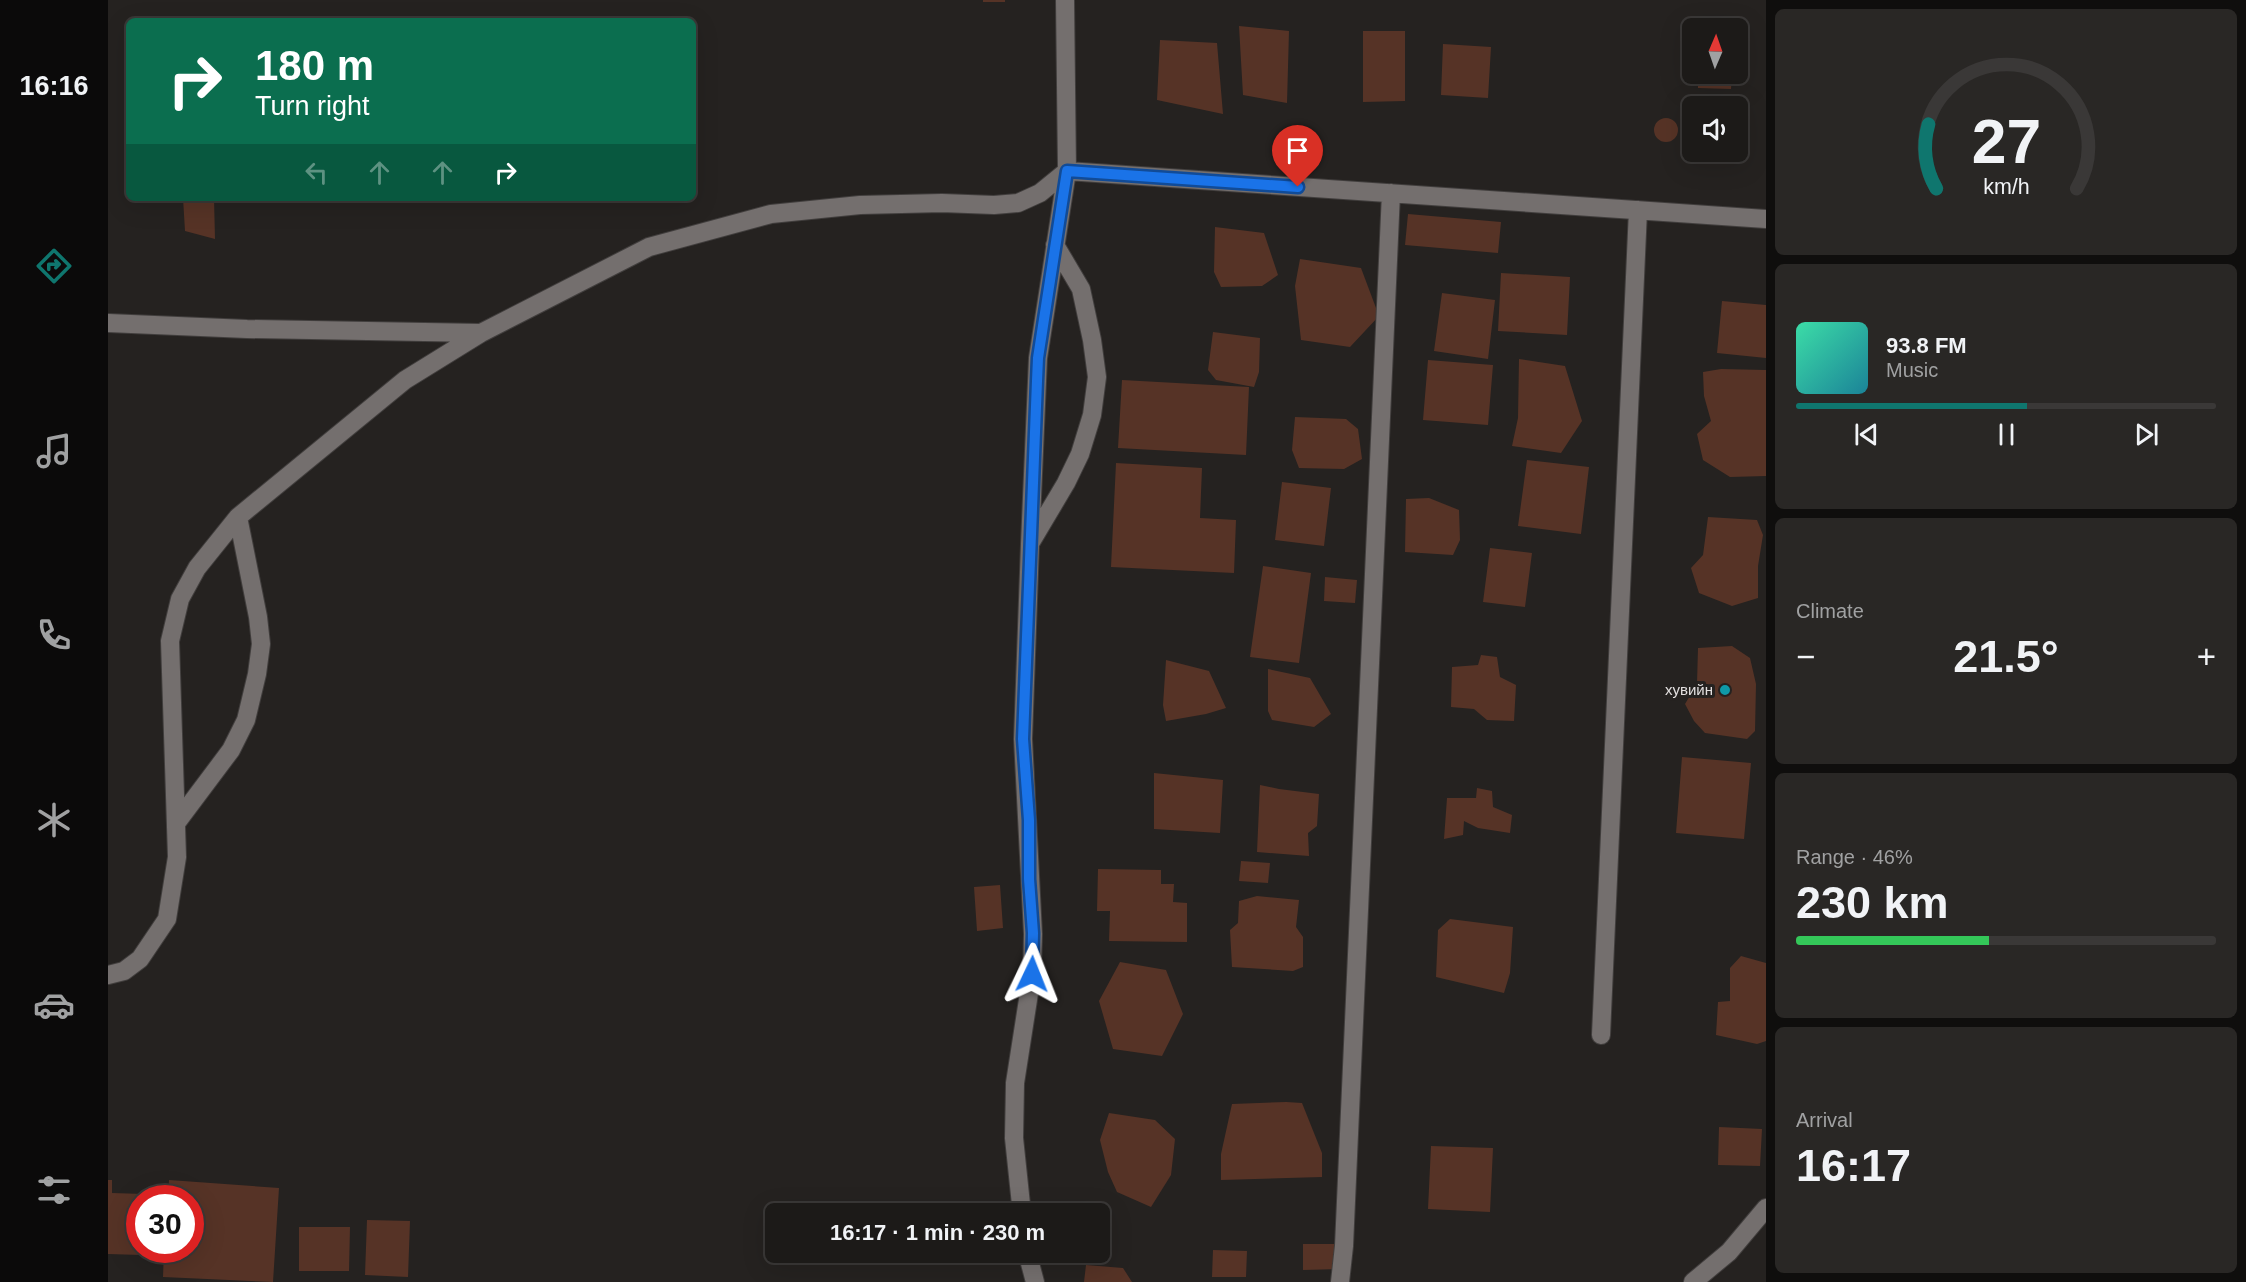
<!DOCTYPE html>
<html lang="en">
<head>
<meta charset="utf-8">
<style>
	body { margin:0; font-family:Arial,sans-serif; background:#292725; color:#f1f3f6; height:100vh; display:flex; flex-direction:column; font-size:22px; white-space:nowrap }
	* { box-sizing:border-box; margin:0 }
	p { font-size:20px; color:#a0a1a2 }
	.icon { flex:none; width:33px; height:33px; fill:none; stroke:currentColor; stroke-width:2; stroke-linecap:round; stroke-linejoin:round }
	.map { position:relative; flex:1; overflow:hidden }
	.drawer { display:flex; flex-direction:column; gap:9px; padding:9px; background:#0f0e0d; width:480px }
	.drawer>* { flex:none }
	.top-card { position:absolute; left:18px; top:18px; width:570px; height:183px; border-radius:9px; box-shadow:0 6px 24px #0002,0 0 0 2px #3a3837; background:#0b6e4f; color:#fff; overflow:hidden }
	.needle { width:39px; rotate:2deg }
	.fabs { position:absolute; left:1574px; top:18px; display:grid; gap:12px }
	.fabs a { display:grid; place-items:center; width:66px; height:66px; border-radius:9px; background:#1c1a18; box-shadow:0 6px 24px #0002,0 0 0 2px #3a3837; font-size:30px }
	.speed { position:absolute; left:18px; top:1185px; display:flex; gap:12px; font-size:30px; font-weight:700; text-align:center }
	.speed>* { display:grid; place-content:center; width:78px; height:78px; border-radius:50%; background:#1c1a18; box-shadow:0 6px 24px #0002,0 0 0 2px #3a3837; line-height:1 }
	.speed .limit { border:9px solid #d22; background:#fff; color:#111 }
	.pin { position:absolute; display:grid; place-items:center; width:51px; height:51px; color:#fff; margin:-62px -26px; border-radius:50% 50% 50% 0; rotate:-45deg; box-shadow:0 0 6px #0007 }
	.pin .icon { rotate:45deg }
	.me { position:absolute; width:66px; margin:-33px; rotate:2deg; stroke-linejoin:round; filter:drop-shadow(0 0 4px #0008) }
	.turn { display:flex; align-items:center; gap:21px; height:126px; padding:0 30px; font-size:27px }
	.turn .icon { width:78px; height:78px; stroke-width:2.5 }
	.turn b { display:block; font-size:42px; line-height:51px }
	.lanes { display:flex; align-items:center; height:57px; padding:0 30px; background:#0003; justify-content:center; gap:30px; direction:ltr }
	.lanes .off { opacity:.35 }
	.big { font-size:45px; font-weight:700; line-height:1.1 }
	.drawer .card { flex:1; display:flex; flex-direction:column; justify-content:center; gap:9px; min-width:0; padding:0 21px; border-radius:9px; background:#292725 }
	.drawer .dial { align-items:center; gap:0 }
	.dial svg { height:156px; overflow:visible; fill:none; stroke:#3a3837; stroke-width:7; stroke-linecap:round; text-anchor:middle }
	.dial text { fill:#f1f3f6; stroke:none }
	.song { display:flex; align-items:center; gap:18px }
	.cover { width:72px; height:72px; border-radius:9px; background:linear-gradient(135deg,hsl(160 70% 55%),hsl(190 70% 35%)) }
	.played { height:6px; border-radius:3px; background:linear-gradient(90deg,#0f766e 55%,#3a3837 55%) }
	.keys { display:flex; justify-content:space-around; direction:ltr }
	.heat { display:flex; justify-content:space-between; align-items:center; font-size:33px; direction:ltr }
	.charge { height:9px; border-radius:4px; background:linear-gradient(90deg,#34c759 46%,#3a3837 0) }
	.trip { position:absolute; left:657px; top:1203px; width:345px; height:60px; border-radius:9px; background:#1c1a18; box-shadow:0 6px 24px #0002,0 0 0 2px #3a3837; font-weight:700; line-height:60px; text-align:center }
	main { display:flex; flex:1; min-height:0 }
	.menu { display:flex; flex-direction:column; width:108px; justify-content:space-around; align-items:center; background:#0b0a0a; color:#a0a1a2 }
	.menu .icon { width:42px; height:42px }
	.menu .active { color:#0f766e }
	.menu b { font-size:27px; color:#f1f3f6 }
	.map>svg:first-child { display:block }
	.building { fill:#563326 }
	.lines { fill:none; stroke-linecap:round; stroke-linejoin:round }
	.minor-casing { stroke:#413e3d; stroke-width:20 }
	.minor { stroke:#746f6e; stroke-width:18 }
	.route-casing { stroke:#114b97; stroke-width:15 }
	.route { stroke:#1a73e8; stroke-width:10 }
	.culture-dot { fill:#0f9aa8; stroke:#252220; stroke-width:2 }
	.labels { text-anchor:middle; stroke-width:6; stroke-linejoin:round; paint-order:stroke }
	.poi-label { font-size:15px; fill:#e2dfdf; stroke:#252220; text-anchor:end }
</style>
</head>
<body>
<main>
<nav class="menu">
<b>16:16</b>
<svg class="icon active" aria-label="directions" viewBox="0 0 24 24"><path d="M12 3l9 9-9 9-9-9zM9 14v-3h6M13 9l2 2-2 2"/></svg>
<svg class="icon" aria-label="music" viewBox="0 0 24 24"><path d="M9 18V5l10-2v13"/><circle cx="6" cy="18" r="3"/><circle cx="16" cy="16" r="3"/></svg>
<svg class="icon" aria-label="phone" viewBox="0 0 24 24"><path d="M5 4h4l2 5-3 2q2 4 5 5l2-3 5 2v4C11 20 4 13 5 4z"/></svg>
<svg class="icon" aria-label="climate" viewBox="0 0 24 24"><path d="M12 3v18M4 7l16 10M4 17L20 7"/></svg>
<svg class="icon" aria-label="car" viewBox="0 0 24 24"><path d="M5 17H2v-5l4-1 3-4h7l3 4 3 1v5h-3M9 17h6M6 11h13"/><circle cx="7" cy="17" r="2"/><circle cx="17" cy="17" r="2"/></svg>
<svg class="icon" aria-label="filters" viewBox="0 0 24 24"><path d="M4 7h16M4 17h16"/><circle cx="9" cy="7" r="2"/><circle cx="15" cy="17" r="2"/></svg>
</nav>
<div class="map">
<svg width="1658" height="1282" viewBox="0 0 1658 1282">
	<rect width="100%" height="100%" fill="#252220"/>
	<!-- building -->
	<path class="building" d="M875 0H897V2H875Z
		M1131 26 1181 31 1179 103 1135 95Z
		M1255 31H1297V101L1255 102Z
		M1052 40 1109 43 1115 114 1049 100Z
		M1335 44 1383 47 1380 98 1333 95Z
		M1590 74H1624L1623 89 1590 88Z
		M1546 130a12 12 0 1 1 24 0a12 12 0 1 1-24 0Z
		M75 198H106L107 239 77 231Z
		M1300 214 1393 222 1390 253 1297 245Z
		M1107 227 1156 233 1170 275 1154 286 1113 287 1106 272Z
		M1192 259 1253 268 1271 316 1242 347 1193 340 1187 286Z
		M1393 273 1462 277 1459 335 1390 331Z
		M1334 293 1387 300 1380 359 1326 351Z
		M1614 301 1658 305V358L1609 353Z
		M1105 332 1152 338 1151 372 1146 387 1108 380 1100 370Z
		M1411 359 1457 366 1474 421 1453 453 1404 446 1410 418Z
		M1320 360 1385 365 1380 425 1315 420Z
		M1613 369 1658 370V476L1622 477 1595 460 1589 434 1603 421 1596 396 1595 372Z
		M1014 380 1141 387 1138 455 1010 448Z
		M1187 417 1238 419 1250 429 1254 459 1236 469 1191 468 1184 450Z
		M1419 460 1481 467 1473 534 1410 526Z
		M1008 463 1094 468 1092 518 1128 520 1126 573 1003 567Z
		M1174 482 1223 488 1216 546 1167 540Z
		M1321 498 1351 510 1352 540 1345 555 1297 552 1298 499Z
		M1600 517 1649 520 1655 535 1650 566V598L1624 606 1591 593 1583 568 1595 555Z
		M1382 548 1424 553 1417 607 1375 602Z
		M1155 566 1203 573 1191 663 1142 657Z
		M1217 577 1249 580 1247 603 1216 601Z
		M1624 646 1642 658 1648 684 1647 731 1639 739 1597 733 1586 721 1577 704 1589 684 1590 648Z
		M1373 655 1389 657 1392 677 1408 685 1406 721 1379 720 1366 709 1343 707 1344 667 1370 665Z
		M1058 660 1101 671 1118 708 1098 714 1058 721 1055 705Z
		M1160 669 1202 678 1223 714 1206 727 1164 720 1160 711Z
		M1574 757 1643 763 1636 839 1568 833Z
		M1046 773 1115 780 1112 833 1046 829Z
		M1152 785 1171 789 1211 794 1209 826 1200 833 1201 856 1149 852Z
		M1369 788 1384 791 1385 807 1404 815 1402 833 1370 828 1356 821 1355 835 1336 839 1339 798H1368Z
		M1133 861 1162 863 1160 883 1131 881Z
		M990 869 1053 870V884H1066L1065 902 1079 903V942L1001 941 1002 911H989Z
		M892 885 895 928 869 931 866 887Z
		M1149 896 1191 900 1188 927 1195 937V967L1185 971 1124 967 1122 930 1130 923 1131 901Z
		M1342 919 1405 927 1402 973 1396 993 1328 977 1330 930Z
		M1633 956 1658 963V1041L1649 1044 1608 1035 1610 1002 1622 1001V968Z
		M1012 962 1058 970 1075 1014 1054 1056 1005 1049 991 1001Z
		M1178 1102 1194 1103 1214 1153V1177L1113 1180V1154L1124 1104Z
		M1001 1113 1047 1120 1067 1139 1063 1175 1043 1207 1009 1192 1000 1172 992 1140Z
		M1611 1127 1654 1129 1652 1166 1610 1165Z
		M1323 1146 1385 1148 1382 1212 1320 1209Z
		M0 1180H4V1193L36 1194 35 1198H32L33 1255 0 1254Z
		M61 1180 171 1188 165 1282 55 1277 56 1250H82V1198H60Z
		M259 1220 302 1221 300 1277 257 1275Z
		M191 1227H242L241 1271H191Z
		M1195 1244H1233V1269L1195 1270Z
		M1105 1250 1139 1251 1138 1277H1104Z
		M978 1265 1015 1268 1024 1282H976Z"/>
	<g class="lines">
		<!-- minor casing -->
		<g class="minor-casing">
			<path id="minor" d="M957 0 959 171 1658 219
				M0 323 139 329 373 333
				M923 542 958 483 972 454 984 415 989 377 984 340 973 289 947 245
				M69 822 123 750 138 720 149 674 153 644 150 617 130 517
				M0 975 16 971 32 959 59 919 69 857 62 641 72 599 89 568 130 517 297 380 373 333 541 247 663 214 752 205 834 203 886 205 910 203 932 193 959 171
				M1493 1035 1530 210
				M914 1214 906 1138 907 1083 924 974 925 934 915 739 922 544 930 358 959 171
				M919 1252 927 1282
				M1232 1282 1236 1246 1283 193
				M1585 1282 1621 1252 1658 1208"/>
		</g>
		<!-- minor -->
		<use href="#minor" class="minor"/>
	</g>
	<g class="lines">
		<!-- route casing -->
		<g class="route-casing">
			<path id="route" d="M924 974 925 933 921 879V820L915 739 929 381 930 358 959 171 1190 187"/>
		</g>
		<!-- route -->
		<use href="#route" class="route"/>
	</g>
	<!-- markers -->
	<circle class="culture-dot" cx="1617" cy="690" r="6"/>
	<g class="labels">
		<!-- poi labels -->
		<g class="poi-label">
			<text x="1605" y="695">хувийн</text>
		</g>
	</g>
</svg>
<div class="fabs">
<a><svg class="needle" viewBox="-14 -14 28 28"><path d="M0-13l5 13h-10z" fill="#e53935"/><path d="M0 13l5-13h-10z" fill="#a0a1a2"/></svg></a>
<a><svg class="icon" aria-label="sound" viewBox="0 0 24 24"><path d="M4 9h4l5-4v14l-5-4H4zM17 9q2 3 0 6"/></svg></a>
</div>
<div class="speed"><div class="limit">30</div></div>
<div class="pin" style="left:1190px;top:187px;background:#d93025"><svg class="icon" aria-label="arrive" viewBox="0 0 24 24"><path d="M6 21V4h12l-3 4 3 4H6"/></svg></div>
<svg class="me" style="left:924px;top:974px" viewBox="-20 -20 40 40"><path d="M0-17L14 15 0 8-14 15z" fill="#1a73e8" stroke="#fff" stroke-width="4"/></svg>
<div class="trip">16:17 · 1 min · 230 m</div>
<div class="top-card">
<div class="turn"><svg class="icon" aria-label="right" viewBox="0 0 24 24"><path d="M7 20v-9h11M14 6l5 5-5 5"/></svg><div><b>180 m</b>Turn right</div></div>
<div class="lanes"><svg class="icon off" aria-label="left" viewBox="0 0 24 24"><path d="M17 20v-9H6M10 6l-5 5 5 5"/></svg><svg class="icon off" aria-label="ahead" viewBox="0 0 24 24"><path d="M12 20V5M6 11l6-6 6 6"/></svg><svg class="icon off" aria-label="ahead" viewBox="0 0 24 24"><path d="M12 20V5M6 11l6-6 6 6"/></svg><svg class="icon" aria-label="right" viewBox="0 0 24 24"><path d="M7 20v-9h11M14 6l5 5-5 5"/></svg></div>
</div>
</div>
<section class="drawer">
<div class="card dial"><svg viewBox="0 0 100 80">
<path d="M14 69A42 42 0 1 1 86 69"/>
<path d="M14 69A42 42 0 0 1 10 36" stroke="#0f766e"/>
<text x="50" y="56" font-size="32" font-weight="700">27</text>
<text x="50" y="72" font-size="11">km/h</text>
</svg></div>
<div class="card">
<div class="song"><i class="cover"></i><div><b>93.8 FM</b><p>Music</p></div></div>
<div class="played"></div>
<div class="keys"><svg class="icon" aria-label="previous" viewBox="0 0 24 24"><path d="M18 5L8 12l10 7zM5 5v14"/></svg><svg class="icon" aria-label="pause" viewBox="0 0 24 24"><path d="M8 5v14M16 5v14"/></svg><svg class="icon" aria-label="next" viewBox="0 0 24 24"><path d="M6 5l10 7-10 7zM19 5v14"/></svg></div>
</div>
<div class="card"><p>Climate</p>
<div class="heat"><a>−</a><b class="big">21.5°</b><a>+</a></div>
</div>
<div class="card"><p>Range · 46%</p><b class="big">230 km</b><div class="charge"></div></div>
<div class="card"><p>Arrival</p><b class="big">16:17</b></div>
</section>
</main>
</body>
</html>
